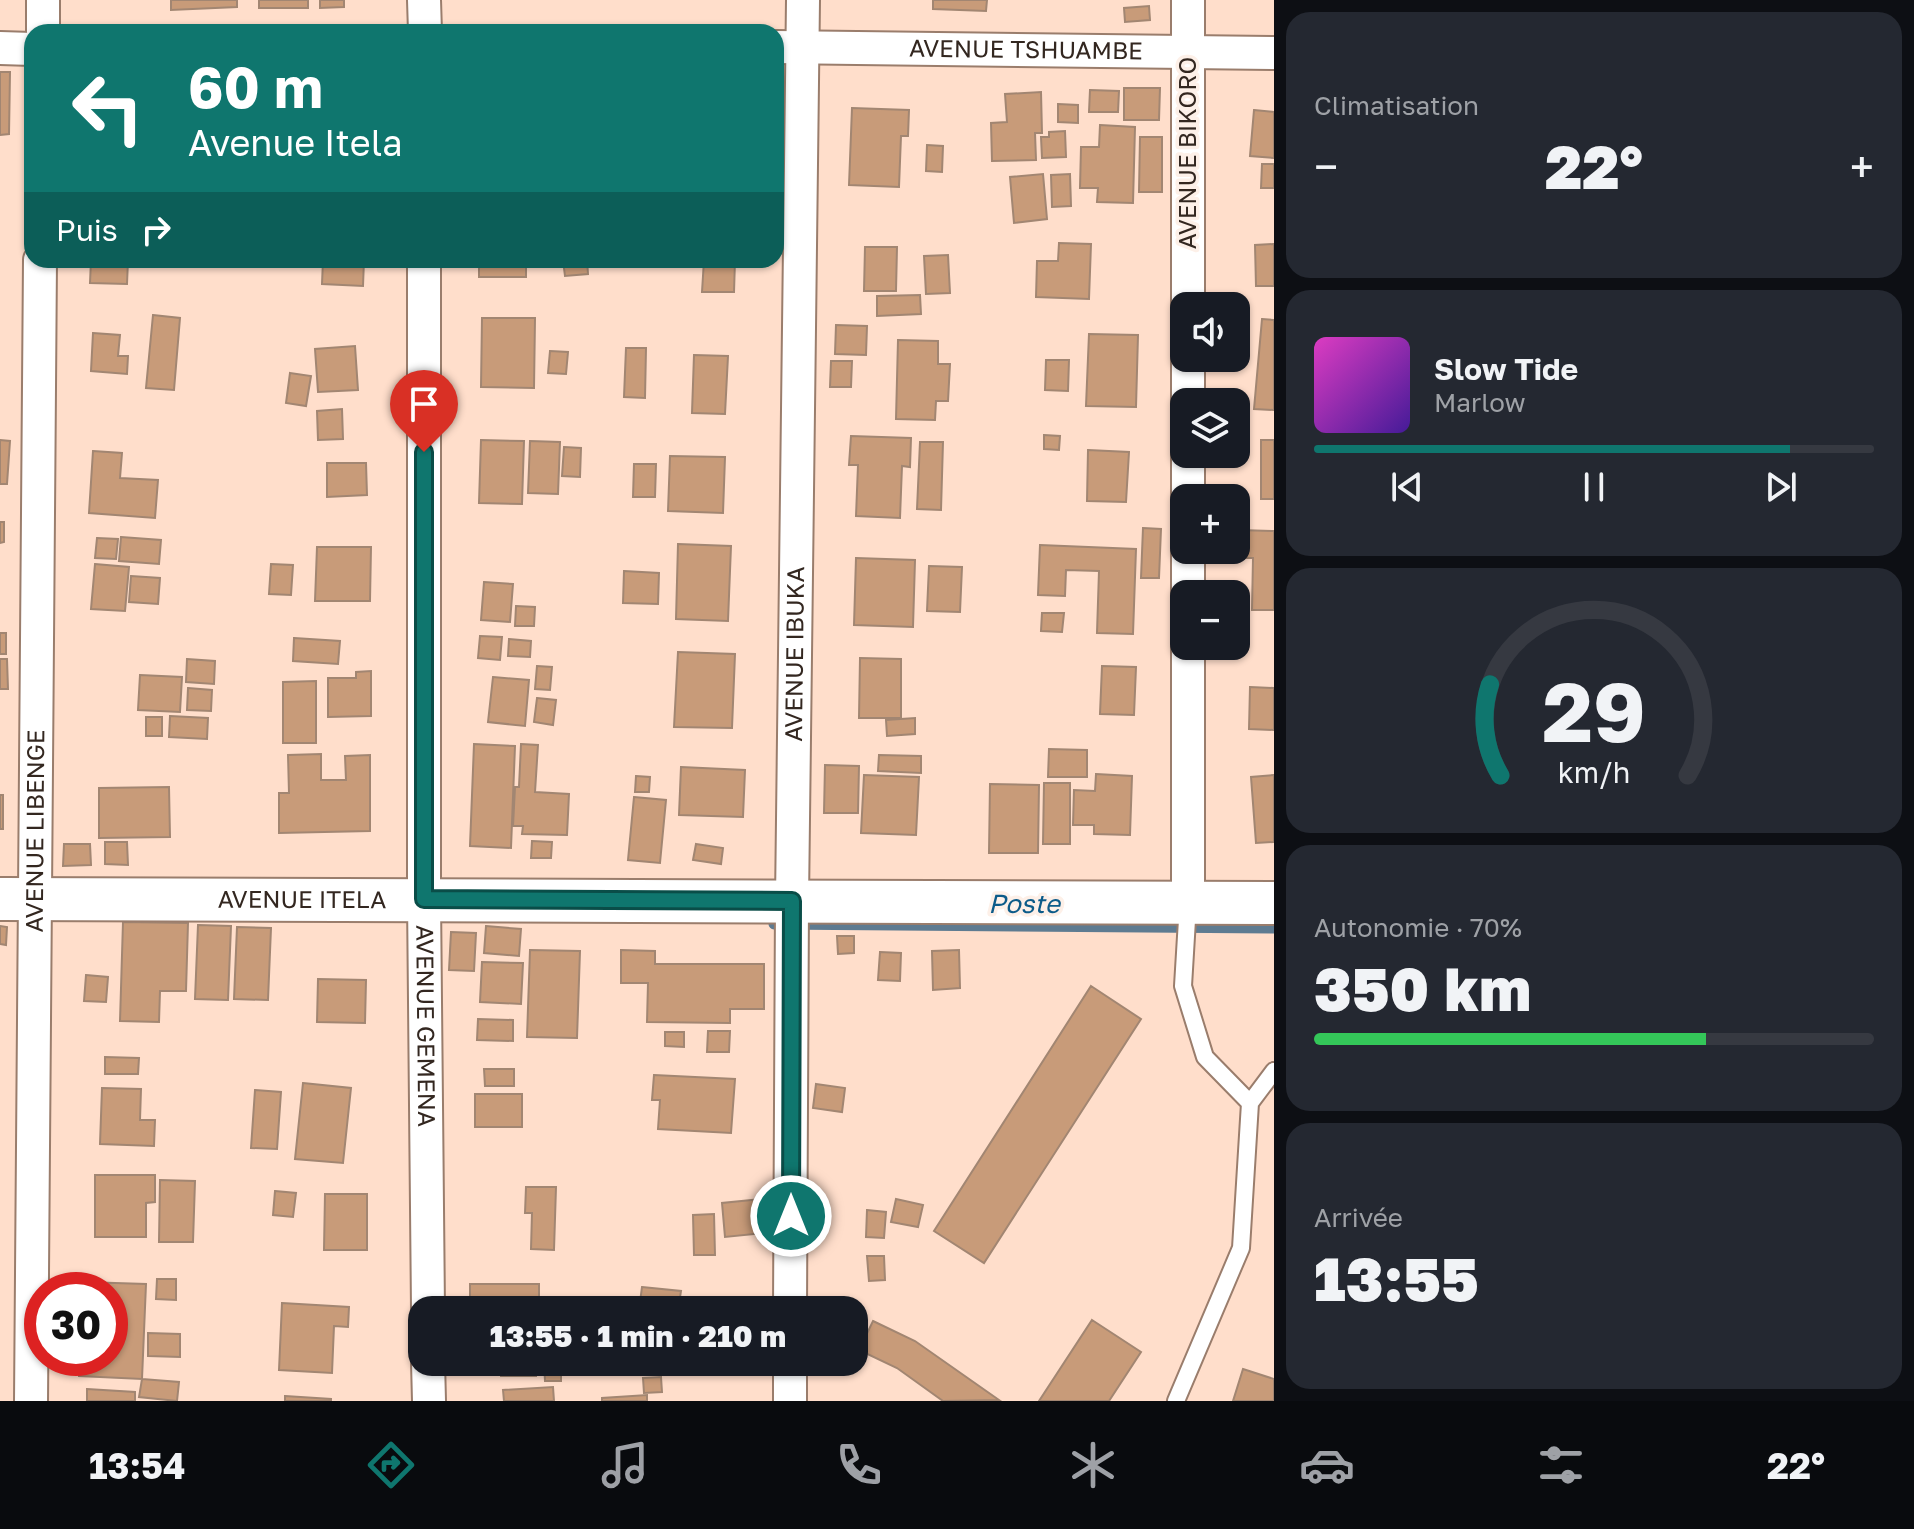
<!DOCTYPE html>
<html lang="fr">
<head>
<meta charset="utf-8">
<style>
	body { margin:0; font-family:"Golos Text",sans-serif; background:#242831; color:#f1f3f6; height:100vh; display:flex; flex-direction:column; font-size:30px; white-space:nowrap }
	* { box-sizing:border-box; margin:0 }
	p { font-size:26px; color:#9ea1a6 }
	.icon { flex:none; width:44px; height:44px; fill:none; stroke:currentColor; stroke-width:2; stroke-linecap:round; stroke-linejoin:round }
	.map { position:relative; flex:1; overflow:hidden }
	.panel { display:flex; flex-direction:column; gap:12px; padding:12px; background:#0d0f14; width:640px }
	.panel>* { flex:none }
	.guide { position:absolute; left:24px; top:24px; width:760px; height:244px; border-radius:24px; box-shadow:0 2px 6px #0004; background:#0f766e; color:#fff; overflow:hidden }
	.tools { position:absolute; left:1170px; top:292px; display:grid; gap:16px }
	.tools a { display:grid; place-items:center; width:80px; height:80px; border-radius:16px; background:#171b24; box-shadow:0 2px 6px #0004; font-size:40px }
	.speed { position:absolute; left:24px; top:1272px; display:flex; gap:16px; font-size:40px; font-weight:700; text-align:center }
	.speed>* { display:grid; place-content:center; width:104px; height:104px; border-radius:50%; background:#171b24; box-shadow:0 2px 6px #0004; line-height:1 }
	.speed .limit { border:12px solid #d22; background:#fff; color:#111 }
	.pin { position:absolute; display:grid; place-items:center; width:68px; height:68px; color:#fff; margin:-82px -34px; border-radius:50% 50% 50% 0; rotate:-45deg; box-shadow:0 0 8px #0007 }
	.pin .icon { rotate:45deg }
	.me { position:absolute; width:88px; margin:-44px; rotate:0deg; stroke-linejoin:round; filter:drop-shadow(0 0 6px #0008) }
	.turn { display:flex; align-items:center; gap:28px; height:168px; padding:0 32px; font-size:36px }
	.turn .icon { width:104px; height:104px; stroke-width:2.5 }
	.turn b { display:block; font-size:56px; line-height:68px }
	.then { display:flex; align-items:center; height:76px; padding:0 32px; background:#0003; gap:16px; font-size:30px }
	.big { font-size:60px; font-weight:800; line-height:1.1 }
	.panel .tile { flex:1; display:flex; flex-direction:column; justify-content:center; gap:12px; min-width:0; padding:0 28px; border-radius:24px; background:#242831 }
	.panel .dial { align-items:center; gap:0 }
	.dial svg { height:208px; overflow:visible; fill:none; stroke:#363941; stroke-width:7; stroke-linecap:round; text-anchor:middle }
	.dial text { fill:#f1f3f6; stroke:none }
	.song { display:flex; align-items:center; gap:24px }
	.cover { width:96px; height:96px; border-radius:12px; background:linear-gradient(135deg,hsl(310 70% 55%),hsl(260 70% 35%)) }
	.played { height:8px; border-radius:4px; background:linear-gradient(90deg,#0f766e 85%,#363941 85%) }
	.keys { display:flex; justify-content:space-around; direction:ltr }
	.heat { display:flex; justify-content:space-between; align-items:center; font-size:44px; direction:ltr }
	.charge { height:12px; border-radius:6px; background:linear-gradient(90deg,#34c759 70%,#363941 0) }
	.trip { position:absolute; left:408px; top:1296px; width:460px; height:80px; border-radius:24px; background:#171b24; box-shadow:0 2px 6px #0004; font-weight:800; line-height:80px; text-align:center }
	.dock { display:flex; height:128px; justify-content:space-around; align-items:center; background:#090b0e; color:#9ea1a6 }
	.dock .icon { width:56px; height:56px }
	.dock .current { color:#0f766e }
	.dock b { font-size:36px; color:#f1f3f6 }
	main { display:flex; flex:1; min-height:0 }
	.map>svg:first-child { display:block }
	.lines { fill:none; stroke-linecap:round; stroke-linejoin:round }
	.stream { stroke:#5e7b91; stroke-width:11 }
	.building { fill:#c89b79; stroke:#a28672; stroke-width:2 }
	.service-casing { stroke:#9a7d6c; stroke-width:20 }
	.minor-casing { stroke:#9a7d6c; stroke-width:36 }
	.tertiary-casing { stroke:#9a7d6c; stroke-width:46 }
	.service { stroke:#fff; stroke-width:16 }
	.minor { stroke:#fff; stroke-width:32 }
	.tertiary { stroke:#fff; stroke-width:42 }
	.route-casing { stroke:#0a4d48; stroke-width:20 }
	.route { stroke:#0f766e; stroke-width:14 }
	.labels { text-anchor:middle; stroke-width:7; stroke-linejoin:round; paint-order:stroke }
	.street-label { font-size:24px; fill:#332720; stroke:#fdf0e8 }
	.water-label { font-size:26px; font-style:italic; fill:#0c5b89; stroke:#fdf0e8 }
</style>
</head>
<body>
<main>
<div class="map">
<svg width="1274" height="1401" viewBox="0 0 1274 1401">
	<rect width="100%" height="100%" fill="#ffdecb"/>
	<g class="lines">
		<!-- stream -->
		<path class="stream" d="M774 924 1274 928"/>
	</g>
	<!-- building -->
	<path class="building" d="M171 0H237V7L171 10Z
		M259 0H308V8H259Z
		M320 0H344V7L320 8Z
		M933 0H987L986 11 933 9Z
		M1149 6 1150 20 1125 22 1124 8Z
		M0 72H10L9 134 0 135Z
		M1124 88H1160L1159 120H1124Z
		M1090 90 1119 91 1118 112H1089Z
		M1041 92 1042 133H1035L1036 160 992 161 991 123 1007 122 1005 94Z
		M1058 104 1078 105V123L1058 122Z
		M852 108 909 110 908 136H901L899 187 849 185Z
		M1254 110 1274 112V158L1250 156Z
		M1100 125 1135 127 1133 203 1097 202 1098 188H1080L1081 147H1099Z
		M1065 131 1066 157 1042 158 1041 137H1049V132Z
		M1140 137H1162V192H1139Z
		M927 145 943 146 942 172 926 171Z
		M1262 164H1274V188H1261Z
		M1043 174 1047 219 1014 223 1010 177Z
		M1070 174 1071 206 1052 207 1051 175Z
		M1059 243 1091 244 1089 299 1036 297 1037 261H1058Z
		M1274 244V286H1256L1255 245Z
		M865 247H897L896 291H864Z
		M948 255 950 293 926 294 924 256Z
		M91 260H128L127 284 90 283Z
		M323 260H364L363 286 322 284Z
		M479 260 526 261V277H479Z
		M563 260H587L588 274 565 276Z
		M704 260H735L734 292H702Z
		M920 295 921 314 877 316V296Z
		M153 315 180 318 174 390 146 388Z
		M482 318H535L534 388 481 387Z
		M1262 319 1274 320V410L1254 409Z
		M836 325 867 326 866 355 835 354Z
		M93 333 120 335 118 356H128L127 374 91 371Z
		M1089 334 1138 335 1136 407 1086 406Z
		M898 340 938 341V364H950L948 401H936L935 420 896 419Z
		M355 346 358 390 318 392 315 349Z
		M626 348H646L645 398 624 397Z
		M550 351 568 352 566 374 548 373Z
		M694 355 728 356 725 414 692 413Z
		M1046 360H1069L1068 391 1045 390Z
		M831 361H852L851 387H830Z
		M290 373 311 376 306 406 286 403Z
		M342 409 343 439 318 440 317 411Z
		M1044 435 1060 436 1059 450 1044 449Z
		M851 436 911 438 910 467 902 466 900 518 856 516 858 465H849Z
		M0 440 10 441 7 484H0Z
		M481 440 524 441 522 504 479 503Z
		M1261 440H1274V499H1261Z
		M530 441 560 442 558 494 528 493Z
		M920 442H943L941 510 917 509Z
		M564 447 581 448 580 477 562 476Z
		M1088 450 1129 452 1126 502 1087 501Z
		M93 451 122 453 120 478 158 480 155 518 89 513Z
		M1215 454H1233V461H1215Z
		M670 456 725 457 723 513 668 511Z
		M327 463H366L367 495 327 497Z
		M634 464H656L655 497H633Z
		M0 522H4V542L0 543Z
		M1143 528 1161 529 1159 578H1141Z
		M1238 530 1274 531V610H1252L1253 558H1238Z
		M121 537 161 540 159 564 119 561Z
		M97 538 118 539 116 559 95 558Z
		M678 544 731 546 728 621 676 619Z
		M1040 545 1136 549 1133 634 1097 633 1099 571 1066 570 1065 596 1038 595Z
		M317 547H371L370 601H315Z
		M856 558 915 560 913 627 854 625Z
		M95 564 129 567 125 611 91 609Z
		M271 564 293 565 291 595 269 594Z
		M929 566 962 567 960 612 927 611Z
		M624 571 659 573 658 604 623 603Z
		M131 576 160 578 158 604 129 602Z
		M484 582 513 584 510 622 481 620Z
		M516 606 535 607 534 626H515Z
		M1042 613H1064L1062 632 1041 631Z
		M0 633H6V654H0Z
		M480 636 502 637 500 660 478 658Z
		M294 638 340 641 338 664 293 661Z
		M509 639 531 641 530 657 508 656Z
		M678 652 735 654 732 728 674 727Z
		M860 658 901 659V718H859Z
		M0 659H7L8 689H0Z
		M187 659 215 661 214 684 186 682Z
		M537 666 552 667 550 690 535 689Z
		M1102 666 1136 667 1134 715 1100 714Z
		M371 671V716L328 717V678H356V672Z
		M140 675 182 677 180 712 138 710Z
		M493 677 529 680 525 726 488 722Z
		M316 681V743H283V682Z
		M1250 687 1274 688V730L1249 729Z
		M188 688 212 690 211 711 187 710Z
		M537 698 556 700 553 725 534 722Z
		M170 716 208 718 207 739 169 737Z
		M146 717H162V736H146Z
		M915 718V734L887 736 886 720Z
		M474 744 515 746 511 848 470 846Z
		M521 744 538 745 535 792 569 794 567 835 522 834 523 826H513L515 787H519Z
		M1049 749 1087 750V777H1048Z
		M321 754V780H346L345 756 370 755V831L279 833V793H289L288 755Z
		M879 755 921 756V773L878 771Z
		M825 765 859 766 858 813H824Z
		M681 767 745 770 743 817 679 815Z
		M1096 774 1132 776 1130 835 1094 834V825H1073L1074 790 1095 791Z
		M864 775 919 777 916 835 861 833Z
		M1274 775V842L1256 843 1251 777Z
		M636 776 650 777 649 792H635Z
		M1044 783H1070V844H1043Z
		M990 784 1039 785 1038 853H989Z
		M169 787 170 837 99 838V788Z
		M0 795H3V829H0Z
		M634 797 666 800 660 863 628 860Z
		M532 841 552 842 551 858H531Z
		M105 842H127L128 865 105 864Z
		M64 844H90L91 865 63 866Z
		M696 844 723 848 721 864 693 860Z
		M123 922 188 923 186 991H160L159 1022 120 1021Z
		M198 925 231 926 228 1000 195 999Z
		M0 926 7 927 6 945 0 944Z
		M486 926 521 929 519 956 484 953Z
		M237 927 271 928 268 1000 234 999Z
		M451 932 476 933 474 971 449 970Z
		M837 936H854V953L838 954Z
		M530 950 580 951 577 1038 527 1037Z
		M621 950 655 951V964H764V1009H730V1023L647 1022 648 983H621Z
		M959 950 960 988 933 990 932 951Z
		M880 952 901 953 900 981 878 980Z
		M482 962 523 963 521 1004 480 1002Z
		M86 975 108 977 106 1002 84 1001Z
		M318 979 366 980 365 1023 317 1022Z
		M1091 986 1141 1019 984 1263 934 1231Z
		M478 1019 513 1020V1041L477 1040Z
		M708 1031H730L729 1052H707Z
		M665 1032H684V1047L665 1046Z
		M105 1057 139 1058 138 1074H105Z
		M484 1069H514V1086H485Z
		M654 1075 735 1079 731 1133 658 1129 660 1100H652Z
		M303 1083 351 1088 343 1163 295 1159Z
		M816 1084 845 1088 842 1112 813 1108Z
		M102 1088 141 1089 140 1120H155L154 1146 100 1144Z
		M255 1090 281 1092 277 1149 251 1148Z
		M475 1094H522V1127H475Z
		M95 1175H155V1202L146 1203V1237H95Z
		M160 1180 195 1181 193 1242H159Z
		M526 1187H556L554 1250 531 1249 532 1213H525Z
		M275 1191 296 1193 293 1217 273 1215Z
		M325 1194H367V1250H324Z
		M771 1198 774 1232 725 1237 722 1203Z
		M896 1199 923 1205 918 1227 891 1222Z
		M867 1210 886 1212 884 1238 866 1237Z
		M714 1214 715 1255H694L693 1215Z
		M867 1256H884L885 1280 869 1281Z
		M157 1279H176V1300L156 1299Z
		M83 1282 146 1284 142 1379 79 1376 80 1358H110V1290H83Z
		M470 1284H539V1307L571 1306V1310H470Z
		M642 1287 681 1291 678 1310H639Z
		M282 1303 349 1307 348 1327 334 1326 332 1373 279 1370Z
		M1092 1320 1141 1352 1109 1401H1039Z
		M873 1321 915 1341 999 1400 943 1401 897 1368 859 1350Z
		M148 1333 180 1334V1357L148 1356Z
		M470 1362H536V1376H501L500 1368H470Z
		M544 1362H561V1381H545Z
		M1243 1369 1274 1379V1401H1233Z
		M661 1377 662 1392 644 1393 643 1378Z
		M142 1379 179 1382 177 1401 139 1397Z
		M553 1387 554 1401H504L503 1390Z
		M87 1389 135 1392V1401H87Z
		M647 1395V1401H602V1398Z
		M285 1396 331 1399V1401H285Z"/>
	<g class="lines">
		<!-- service casing -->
		<g class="service-casing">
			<path id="service" d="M1188 903 1183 986 1205 1057 1250 1103
				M1176 1401 1241 1248 1250 1103 1274 1071"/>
		</g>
		<!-- minor casing -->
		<g class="minor-casing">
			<g id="minor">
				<path d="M424 0 425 32"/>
				<path d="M43 32V0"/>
				<path id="s1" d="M776 47 1274 53"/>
				<path d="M0 48 32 49"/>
				<path id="s2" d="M424 260V899L428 1310"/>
				<path d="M1188 306V0"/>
				<path d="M1188 358V402"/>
				<path d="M1188 454V498"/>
				<path d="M1188 550V594"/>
				<path d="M1188 646V903"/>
				<path id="s3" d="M790 1310 792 901 803 0"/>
				<path d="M428 1362 429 1401"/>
				<path id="s4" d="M31 1401 40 260"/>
				<path d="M790 1401V1362"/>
			</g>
		</g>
		<!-- tertiary casing -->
		<g class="tertiary-casing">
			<g id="tertiary">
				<path id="s5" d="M0 899 1274 903"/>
			</g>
		</g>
		<!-- service -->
		<use href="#service" class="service"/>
		<!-- minor -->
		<use href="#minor" class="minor"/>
		<!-- tertiary -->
		<use href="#tertiary" class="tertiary"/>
	</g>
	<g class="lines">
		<!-- route casing -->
		<g class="route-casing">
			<path id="route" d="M424 452V899L792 901 791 1216"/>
		</g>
		<!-- route -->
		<use href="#route" class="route"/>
	</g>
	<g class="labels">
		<!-- street labels -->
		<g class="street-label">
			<text dy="8" stroke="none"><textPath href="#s1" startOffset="250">AVENUE TSHUAMBE</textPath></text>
			<text transform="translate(1188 153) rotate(-90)" y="8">AVENUE BIKORO</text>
			<text dy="8" stroke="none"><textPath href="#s3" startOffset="656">AVENUE IBUKA</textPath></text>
			<text dy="8" stroke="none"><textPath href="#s4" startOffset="570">AVENUE LIBENGE</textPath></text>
			<text dy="8" stroke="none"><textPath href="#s5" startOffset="302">AVENUE ITELA</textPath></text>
			<text dy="8" stroke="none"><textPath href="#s2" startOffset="766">AVENUE GEMENA</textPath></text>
		</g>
		<!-- water labels -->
		<g class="water-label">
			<text x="1024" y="913">Poste</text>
		</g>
	</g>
</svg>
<div class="tools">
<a><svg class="icon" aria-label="sound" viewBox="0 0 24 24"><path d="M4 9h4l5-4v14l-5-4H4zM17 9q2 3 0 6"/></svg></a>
<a><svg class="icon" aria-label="layers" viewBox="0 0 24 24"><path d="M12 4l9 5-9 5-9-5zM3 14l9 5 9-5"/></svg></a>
<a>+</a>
<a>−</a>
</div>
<div class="speed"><div class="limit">30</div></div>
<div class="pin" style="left:424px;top:452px;background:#d93025"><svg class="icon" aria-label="arrive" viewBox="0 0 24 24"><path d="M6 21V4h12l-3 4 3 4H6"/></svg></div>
<svg class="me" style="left:791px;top:1216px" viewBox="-20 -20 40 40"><circle r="17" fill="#0f766e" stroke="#fff" stroke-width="3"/><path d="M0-11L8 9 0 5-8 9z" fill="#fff"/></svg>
<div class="trip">13:55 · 1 min · 210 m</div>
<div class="guide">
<div class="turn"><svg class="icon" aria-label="left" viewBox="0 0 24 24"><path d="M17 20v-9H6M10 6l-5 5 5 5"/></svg><div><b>60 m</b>Avenue Itela</div></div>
<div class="then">Puis<svg class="icon" aria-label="right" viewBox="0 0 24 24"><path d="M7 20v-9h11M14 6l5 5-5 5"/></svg></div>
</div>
</div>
<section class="panel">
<div class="tile"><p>Climatisation</p>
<div class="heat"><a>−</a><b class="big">22°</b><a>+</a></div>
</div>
<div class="tile">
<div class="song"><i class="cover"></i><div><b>Slow Tide</b><p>Marlow</p></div></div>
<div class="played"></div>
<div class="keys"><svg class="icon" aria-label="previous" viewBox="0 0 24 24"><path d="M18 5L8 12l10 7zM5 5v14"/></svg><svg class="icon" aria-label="pause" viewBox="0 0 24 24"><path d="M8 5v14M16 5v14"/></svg><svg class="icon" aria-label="next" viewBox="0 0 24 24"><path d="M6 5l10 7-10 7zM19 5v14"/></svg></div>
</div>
<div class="tile dial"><svg viewBox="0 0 100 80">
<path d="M14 69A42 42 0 1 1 86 69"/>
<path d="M14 69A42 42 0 0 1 10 34" stroke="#0f766e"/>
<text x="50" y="56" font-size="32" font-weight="700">29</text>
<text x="50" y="72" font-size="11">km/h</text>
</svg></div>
<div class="tile"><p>Autonomie · 70%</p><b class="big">350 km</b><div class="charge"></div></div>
<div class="tile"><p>Arrivée</p><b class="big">13:55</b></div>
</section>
</main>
<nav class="dock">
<b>13:54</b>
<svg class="icon current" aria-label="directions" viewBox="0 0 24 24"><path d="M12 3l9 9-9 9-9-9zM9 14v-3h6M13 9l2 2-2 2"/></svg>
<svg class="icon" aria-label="music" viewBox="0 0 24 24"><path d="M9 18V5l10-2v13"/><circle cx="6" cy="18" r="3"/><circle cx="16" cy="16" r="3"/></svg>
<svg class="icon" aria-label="phone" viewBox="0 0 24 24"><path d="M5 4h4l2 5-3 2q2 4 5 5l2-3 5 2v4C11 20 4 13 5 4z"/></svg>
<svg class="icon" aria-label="climate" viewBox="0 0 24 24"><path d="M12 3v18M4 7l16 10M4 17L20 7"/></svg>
<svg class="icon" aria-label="car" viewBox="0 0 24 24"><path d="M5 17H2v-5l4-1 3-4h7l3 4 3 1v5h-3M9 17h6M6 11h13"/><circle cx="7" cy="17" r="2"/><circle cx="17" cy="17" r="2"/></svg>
<svg class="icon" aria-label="filters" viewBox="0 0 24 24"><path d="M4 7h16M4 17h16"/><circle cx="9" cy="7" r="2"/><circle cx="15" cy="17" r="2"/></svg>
<b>22°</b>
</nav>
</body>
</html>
